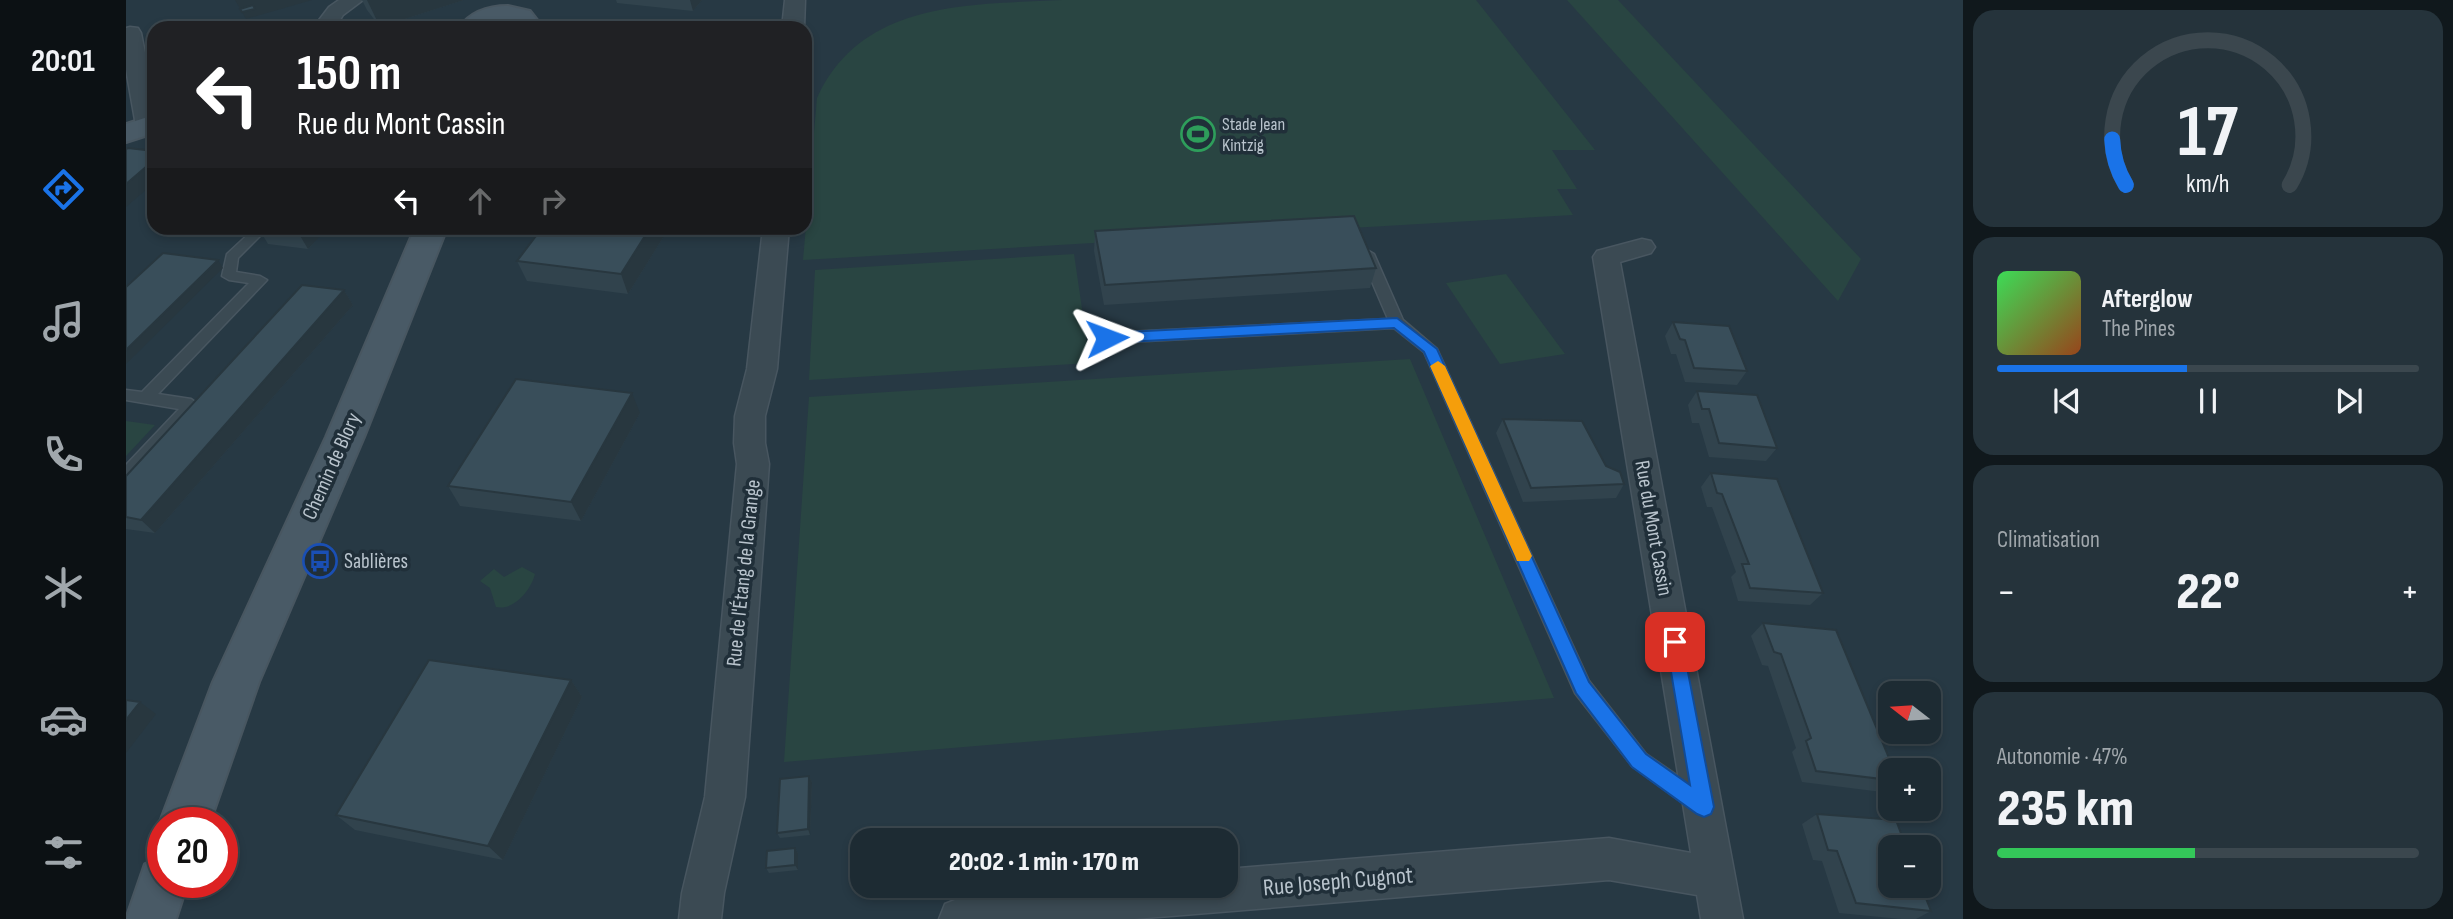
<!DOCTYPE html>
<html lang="fr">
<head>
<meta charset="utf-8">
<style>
	body { margin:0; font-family:"Sofia Sans Condensed",sans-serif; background:#25333b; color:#f1f3f6; height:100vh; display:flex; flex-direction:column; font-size:26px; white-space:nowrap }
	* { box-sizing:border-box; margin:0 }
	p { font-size:23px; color:#a0a7ac }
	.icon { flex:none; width:38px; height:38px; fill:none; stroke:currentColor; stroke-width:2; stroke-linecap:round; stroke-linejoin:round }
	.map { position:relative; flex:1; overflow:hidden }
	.drawer { display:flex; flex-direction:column; gap:10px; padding:10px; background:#10181c; width:490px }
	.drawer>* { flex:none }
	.guide { position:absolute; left:21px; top:21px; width:665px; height:214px; border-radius:21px; box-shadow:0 4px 10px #0003,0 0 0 2px #3b474e; background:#202124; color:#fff; overflow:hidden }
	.needle { width:46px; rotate:287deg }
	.tools { position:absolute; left:1752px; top:681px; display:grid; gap:14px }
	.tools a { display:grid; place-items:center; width:63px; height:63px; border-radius:14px; background:#1d2b33; box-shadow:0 4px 10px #0003,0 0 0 2px #3b474e; font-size:35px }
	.speed { position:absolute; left:21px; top:807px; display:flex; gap:14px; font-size:35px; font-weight:700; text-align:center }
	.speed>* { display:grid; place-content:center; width:91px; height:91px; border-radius:50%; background:#1d2b33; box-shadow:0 4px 10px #0003,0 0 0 2px #3b474e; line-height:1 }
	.speed .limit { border:10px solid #d22; background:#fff; color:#111 }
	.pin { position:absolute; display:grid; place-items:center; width:60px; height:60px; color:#fff; margin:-30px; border-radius:14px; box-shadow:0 4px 10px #0006 }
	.me { position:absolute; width:77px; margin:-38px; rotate:87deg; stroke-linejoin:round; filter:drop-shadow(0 0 5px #0008) }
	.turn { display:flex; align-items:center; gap:24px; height:147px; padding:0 35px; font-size:32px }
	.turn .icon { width:91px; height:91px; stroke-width:2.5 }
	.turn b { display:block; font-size:49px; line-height:60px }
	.lanes { display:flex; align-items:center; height:66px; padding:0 35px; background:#0003; justify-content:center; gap:35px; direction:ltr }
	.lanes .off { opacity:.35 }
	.big { font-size:52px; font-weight:800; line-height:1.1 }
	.drawer .widget { flex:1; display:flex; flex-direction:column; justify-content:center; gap:10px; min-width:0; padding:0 24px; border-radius:21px; background:#25333b }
	.drawer .dial { align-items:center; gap:0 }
	.dial svg { height:182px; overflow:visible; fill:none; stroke:#3b474e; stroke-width:7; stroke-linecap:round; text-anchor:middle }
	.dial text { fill:#f1f3f6; stroke:none }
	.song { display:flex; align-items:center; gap:21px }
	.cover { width:84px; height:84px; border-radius:10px; background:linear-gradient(135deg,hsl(130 70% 55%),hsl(20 70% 35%)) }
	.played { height:7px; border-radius:4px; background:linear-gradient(90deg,#1a73e8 45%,#3b474e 45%) }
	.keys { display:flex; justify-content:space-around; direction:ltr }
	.heat { display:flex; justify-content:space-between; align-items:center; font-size:38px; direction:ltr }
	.charge { height:10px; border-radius:5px; background:linear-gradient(90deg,#34c759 47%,#3b474e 0) }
	.trip { position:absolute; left:724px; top:828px; width:388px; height:70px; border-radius:21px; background:#1d2b33; box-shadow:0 4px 10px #0003,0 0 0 2px #3b474e; font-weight:800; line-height:70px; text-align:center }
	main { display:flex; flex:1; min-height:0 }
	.tabs { display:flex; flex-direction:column; width:126px; justify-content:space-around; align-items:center; background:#0c1114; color:#a0a7ac }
	.tabs .icon { width:49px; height:49px }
	.tabs .current { color:#1a73e8 }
	.tabs b { font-size:32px; color:#f1f3f6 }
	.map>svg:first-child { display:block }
	.green { fill:#294542 }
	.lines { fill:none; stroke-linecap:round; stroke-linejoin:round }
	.lane-casing { stroke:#485660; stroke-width:3 }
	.street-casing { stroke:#485660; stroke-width:3 }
	.secondary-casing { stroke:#485660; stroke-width:4 }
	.lane { fill:#3b4a53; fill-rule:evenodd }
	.street { fill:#3b4a53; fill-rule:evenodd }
	.secondary { fill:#495a66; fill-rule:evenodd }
	.wall { fill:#31434d }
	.shaded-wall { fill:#28373f }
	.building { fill:#394e5a; stroke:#28373f; stroke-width:2 }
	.route { fill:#1a73e8; stroke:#114b97; stroke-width:2 }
	.slow { fill:#f59e0b }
	.labels { text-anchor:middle; stroke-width:7; stroke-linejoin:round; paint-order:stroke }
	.far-poi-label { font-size:18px; fill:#b9c4cd; stroke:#202f39; text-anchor:start }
	.street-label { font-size:21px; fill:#b9c4cd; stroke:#202f39 }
	.poi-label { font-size:21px; fill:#b9c4cd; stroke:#202f39; text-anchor:start }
	.near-street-label { font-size:24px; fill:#b9c4cd; stroke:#202f39 }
</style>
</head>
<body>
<main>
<nav class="tabs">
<b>20:01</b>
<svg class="icon current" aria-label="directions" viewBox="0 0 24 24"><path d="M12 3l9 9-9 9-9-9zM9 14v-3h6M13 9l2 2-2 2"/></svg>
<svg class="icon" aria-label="music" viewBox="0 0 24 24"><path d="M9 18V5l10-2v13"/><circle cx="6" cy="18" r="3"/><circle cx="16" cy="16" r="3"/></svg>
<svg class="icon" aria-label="phone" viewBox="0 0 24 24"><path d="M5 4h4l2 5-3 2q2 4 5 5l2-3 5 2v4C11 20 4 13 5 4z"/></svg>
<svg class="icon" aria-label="climate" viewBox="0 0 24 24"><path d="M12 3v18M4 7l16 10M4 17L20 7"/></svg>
<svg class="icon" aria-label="car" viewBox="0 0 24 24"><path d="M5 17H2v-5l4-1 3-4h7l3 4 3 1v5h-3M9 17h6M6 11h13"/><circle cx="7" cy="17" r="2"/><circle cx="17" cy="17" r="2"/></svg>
<svg class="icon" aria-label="filters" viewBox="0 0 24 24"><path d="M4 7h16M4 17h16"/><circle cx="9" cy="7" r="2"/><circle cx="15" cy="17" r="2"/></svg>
</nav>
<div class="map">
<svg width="1837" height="919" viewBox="0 0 1837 919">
	<rect width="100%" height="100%" fill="#273944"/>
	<!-- green -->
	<path class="green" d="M936 0H1350L1469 150H1426L1451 189H1431L1447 215 677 260 691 98C736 0 843 5 936 0Z
		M1441 0H1492L1735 259 1712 301Z
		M948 254 964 363 683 380 689 270Z
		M1380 274 1439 354 1374 364 1320 283Z
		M1284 359 1428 698 658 762 683 397Z
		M0 421 29 425 0 456Z
		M396 567 409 574C405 590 388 611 370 607L364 588 354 581 368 569 378 577Z"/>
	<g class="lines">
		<!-- lane casing -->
		<g class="lane-casing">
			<path id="lane" d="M129 228H142L112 258 110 272 134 276 141 280 32 394 65 399 73 405 6 479 0 481V465L53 409 0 400V390L16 392 123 283 103 280 96 276 101 254Z
				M1241 250 1248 254 1277 320 1311 349 1463 681 1520 754 1578 794 1581 801 1578 808 1571 811 1564 808 1506 766 1449 693 1298 352 1268 328 981 343 974 338 981 333 1262 319 1234 254Z"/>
		</g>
		<!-- street casing -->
		<g class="street-casing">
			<path id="street" d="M213 0H237L217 15 209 28H187L203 7Z
				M659 0H679L678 28H656Z
				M4 27 12 28 15 33 28 98V132L14 131 10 126 0 69V28Z
				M637 228H663L651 369 639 416V443L643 464 619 797 598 893 595 919H553L556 893 579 797 611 464 608 443 609 416 621 369Z
				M1516 239 1525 241 1529 247 1525 253 1494 262 1617 919H1575L1571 895 1483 880 1008 919H813L819 904 834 898 903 886H1101V869L1483 838 1565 853 1467 257 1471 251Z"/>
		</g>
		<!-- secondary casing -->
		<g class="secondary-casing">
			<path id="secondary" d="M382 6 404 11 411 20 407 28H381L385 21H371L360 28H333C345 11 362 6 382 6Z
				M28 115V133L0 142V124Z
				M289 228H321L238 437 133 682 84 822H37V827L34 822 87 682 200 437Z
				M37 857V882H62L50 919H0L19 864Z"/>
		</g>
		<!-- lane -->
		<use href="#lane" class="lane"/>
		<!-- street -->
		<use href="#street" class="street"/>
		<!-- secondary -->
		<use href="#secondary" class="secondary"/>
	</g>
	<!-- wall -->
	<path class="wall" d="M236 0H338L254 27 241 10Z
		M490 0H576L567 11 491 3Z
		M202 228 182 249 142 244 133 229Z
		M416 228H543L502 294 401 281 391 261Z
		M969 231 1250 268 1244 288 978 305 968 251Z
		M218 290 227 305 29 533 0 529V476Z
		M1547 322 1621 371 1611 385 1559 382 1550 354H1545L1539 336Z
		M1571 391 1651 448 1640 461 1583 457 1573 423H1566L1562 405Z
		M514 413 455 521 334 506 322 486Z
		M1377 419 1480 466 1498 484 1490 498 1397 502 1370 433Z
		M1585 473 1697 593 1684 605 1612 601 1605 577 1610 572 1586 507H1581L1575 487Z
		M1637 623 1764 770V787L1756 792 1676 782 1666 752 1670 748 1642 666 1636 665 1625 636Z
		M445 680 456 697 377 860 229 830 210 815Z
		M683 776 686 782 684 835 654 838 651 833Z
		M1691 814 1805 911 1790 919H1775L1713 913 1696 861 1687 860 1676 824Z
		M669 848 672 853V870L643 873 640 868Z"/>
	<!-- shaded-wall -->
	<path class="shaded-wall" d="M109 0H186L120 19Z
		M241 0H338L254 27Z
		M564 0H576L567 11Z
		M28 160V183L0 207V184Z
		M179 228H202L182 249 173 234Z
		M524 228H543L502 294 495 274Z
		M92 260 97 268 0 364V350Z
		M218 290 227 305 29 533 15 520Z
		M506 393 514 413 455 521 445 502Z
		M445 680 456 697 377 860 362 846Z
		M14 702 30 714 0 753V720Z
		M683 776 686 782 684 835 682 829Z
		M669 848 672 853V870L669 865Z"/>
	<!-- building -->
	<path class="building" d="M127 5 129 9 116 12 114 9Z
		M2 148 28 151V160L0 184V149Z
		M1228 216 1250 268 979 285 969 231Z
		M135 228H179L173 234 133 229Z
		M416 228H524L495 274 391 261Z
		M37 253 92 260 0 350V287Z
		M176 285 218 290 15 520 0 517V476Z
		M1547 322 1603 326 1621 371 1568 368 1559 340 1554 339Z
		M390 379 506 393 445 502 322 486Z
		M1571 391 1631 395 1651 448 1593 443 1583 409H1576Z
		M1377 419 1456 421 1480 466 1494 472 1498 484 1405 488Z
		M1585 473 1651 479 1697 593 1624 588 1616 564H1623L1596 494 1591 493Z
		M1637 623 1710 630 1768 770H1764V780L1690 771 1680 741 1685 738 1655 654 1648 652Z
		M303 660 445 680 362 846 210 815Z
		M0 700 14 702 0 720Z
		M683 776 682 829 651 833 654 779Z
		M1691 814 1770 820 1780 847H1764V886H1795L1805 911 1730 903 1711 851 1702 850Z
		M669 848V865L640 868 641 851Z"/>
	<!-- route -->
	<path class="route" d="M1271 318 1311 349 1463 682 1520 754 1564 785 1540 642 1542 636 1549 634 1555 636 1588 807 1585 814 1578 817 1571 814 1506 767 1450 693 1298 352 1268 328 981 343 973 338 981 333Z"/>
	<!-- slow -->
	<path class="slow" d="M1312 361 1319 366 1406 556 1403 561H1391L1389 556 1304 366Z"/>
	<!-- icons -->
	<defs>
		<g id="stadium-ring" transform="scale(1.75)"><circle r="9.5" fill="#202f39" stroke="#2e9e5b" stroke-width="1.5"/><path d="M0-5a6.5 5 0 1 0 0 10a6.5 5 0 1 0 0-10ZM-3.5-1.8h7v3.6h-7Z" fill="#2e9e5b"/></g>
		<g id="bus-ring" transform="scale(1.75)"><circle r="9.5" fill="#202f39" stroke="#1a4fb4" stroke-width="1.5"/><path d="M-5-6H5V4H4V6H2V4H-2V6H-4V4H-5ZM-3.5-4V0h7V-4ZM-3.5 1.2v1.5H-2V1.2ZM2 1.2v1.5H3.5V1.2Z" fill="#1a4fb4"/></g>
	</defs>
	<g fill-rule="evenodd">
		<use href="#stadium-ring" x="1072" y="134"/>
		<use href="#bus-ring" x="194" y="561"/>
	</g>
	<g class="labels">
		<!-- far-poi labels -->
		<g class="far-poi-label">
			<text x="1096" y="130">Stade Jean<tspan x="1096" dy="21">Kintzig</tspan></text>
		</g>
		<!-- street labels -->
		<g class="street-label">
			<text transform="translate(205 466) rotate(-66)" y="7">Chemin de Blory</text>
			<text transform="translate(1528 528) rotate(80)" y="7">Rue du Mont Cassin</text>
			<text transform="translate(617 573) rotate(-84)" y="7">Rue de l'Étang de la Grange</text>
		</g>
		<!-- poi labels -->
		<g class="poi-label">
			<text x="218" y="568">Sablières</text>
		</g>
		<!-- near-street labels -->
		<g class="near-street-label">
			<text transform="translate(1212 881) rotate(-5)" y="8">Rue Joseph Cugnot</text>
		</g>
	</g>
</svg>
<div class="tools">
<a><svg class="needle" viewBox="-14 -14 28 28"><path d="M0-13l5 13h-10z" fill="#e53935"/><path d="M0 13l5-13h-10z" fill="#a0a7ac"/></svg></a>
<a>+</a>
<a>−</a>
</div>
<div class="speed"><div class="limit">20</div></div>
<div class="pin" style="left:1549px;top:642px;background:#d93025"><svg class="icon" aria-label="arrive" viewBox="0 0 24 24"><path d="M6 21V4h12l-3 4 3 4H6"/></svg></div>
<svg class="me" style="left:981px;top:338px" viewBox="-20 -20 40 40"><path d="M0-17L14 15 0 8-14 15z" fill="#1a73e8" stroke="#fff" stroke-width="4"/></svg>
<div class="trip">20:02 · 1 min · 170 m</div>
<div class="guide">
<div class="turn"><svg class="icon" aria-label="left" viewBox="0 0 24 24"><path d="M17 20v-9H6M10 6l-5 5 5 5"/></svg><div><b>150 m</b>Rue du Mont Cassin</div></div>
<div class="lanes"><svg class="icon" aria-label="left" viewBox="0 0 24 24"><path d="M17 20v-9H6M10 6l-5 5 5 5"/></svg><svg class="icon off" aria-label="ahead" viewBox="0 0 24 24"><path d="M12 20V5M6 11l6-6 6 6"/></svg><svg class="icon off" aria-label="right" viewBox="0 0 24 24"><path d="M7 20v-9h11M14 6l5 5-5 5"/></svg></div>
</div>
</div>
<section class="drawer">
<div class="widget dial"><svg viewBox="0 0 100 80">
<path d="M14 69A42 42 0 1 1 86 69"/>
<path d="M14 69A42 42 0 0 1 8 49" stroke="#1a73e8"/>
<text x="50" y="56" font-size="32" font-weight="700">17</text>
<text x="50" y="72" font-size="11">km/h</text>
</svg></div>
<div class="widget">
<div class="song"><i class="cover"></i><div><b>Afterglow</b><p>The Pines</p></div></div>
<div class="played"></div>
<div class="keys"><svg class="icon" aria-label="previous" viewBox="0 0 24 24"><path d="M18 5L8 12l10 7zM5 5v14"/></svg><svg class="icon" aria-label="pause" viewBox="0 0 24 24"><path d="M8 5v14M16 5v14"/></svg><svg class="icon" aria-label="next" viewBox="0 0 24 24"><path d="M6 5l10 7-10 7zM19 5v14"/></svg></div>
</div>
<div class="widget"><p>Climatisation</p>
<div class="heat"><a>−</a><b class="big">22°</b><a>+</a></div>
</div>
<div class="widget"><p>Autonomie · 47%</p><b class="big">235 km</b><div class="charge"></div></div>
</section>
</main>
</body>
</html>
